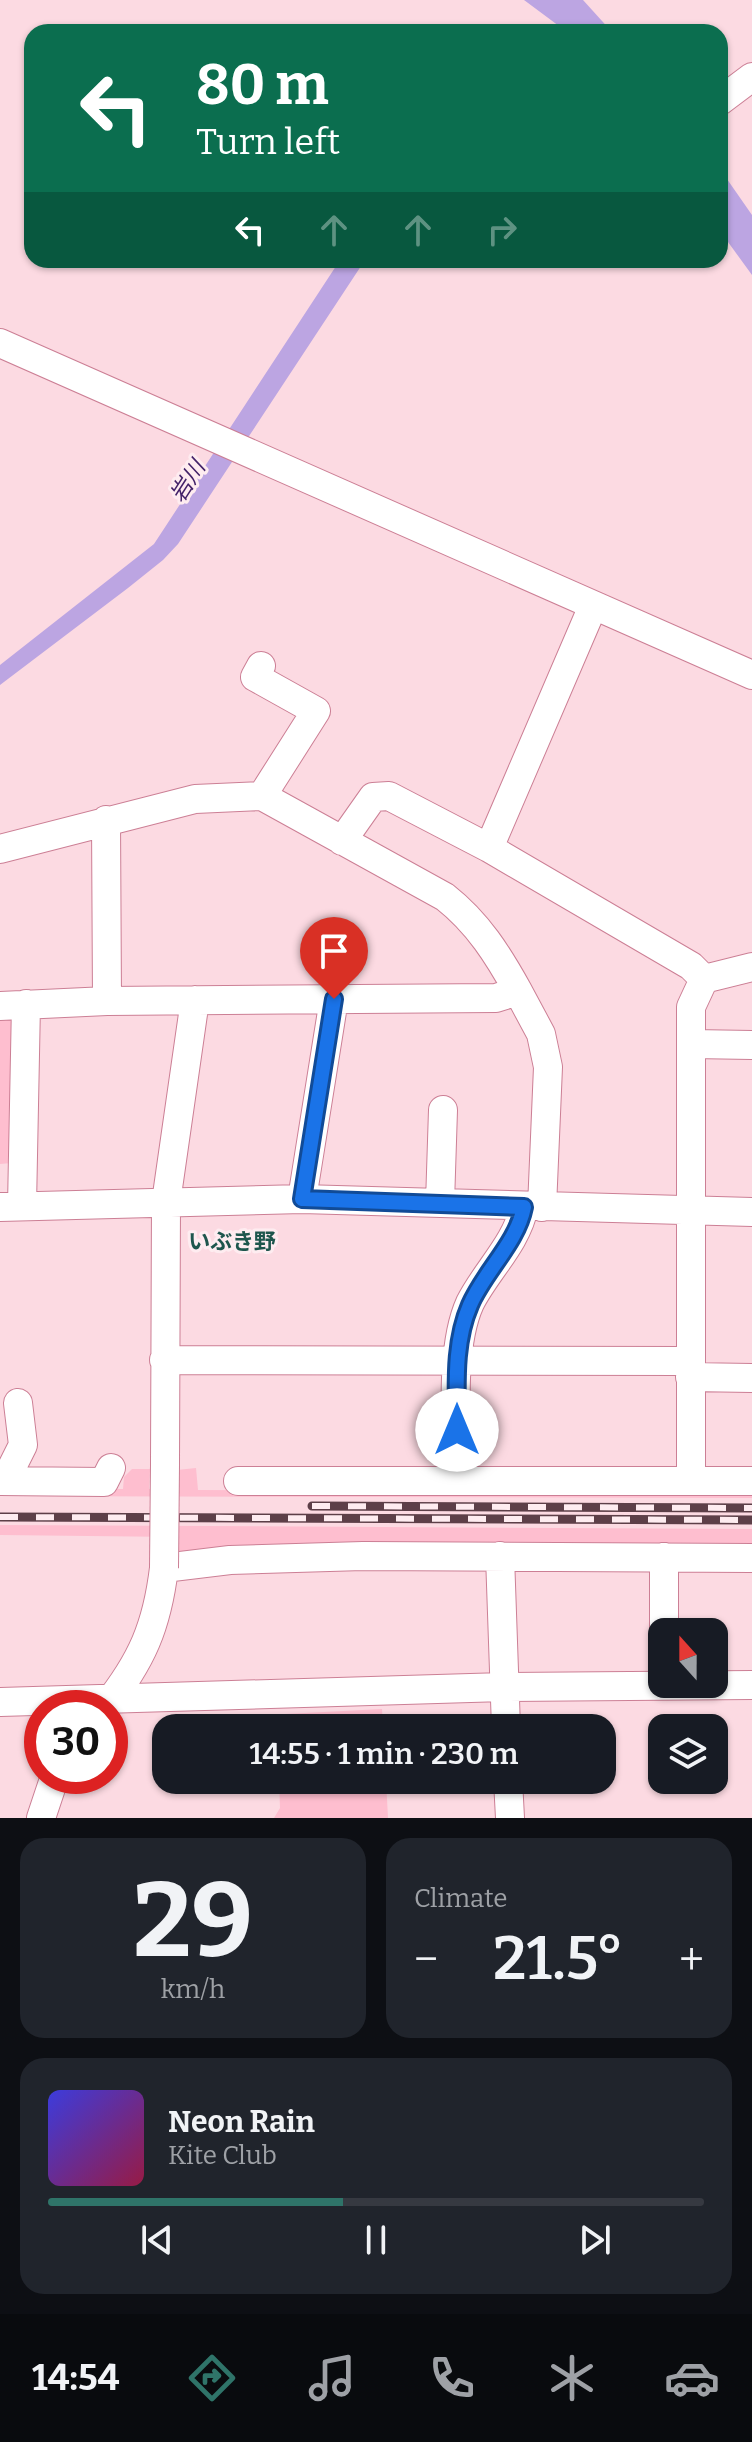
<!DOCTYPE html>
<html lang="en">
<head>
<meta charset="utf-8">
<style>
	body { margin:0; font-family:Bitter,"Noto Sans JP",serif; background:#20242c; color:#f1f3f6; height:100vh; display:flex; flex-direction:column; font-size:30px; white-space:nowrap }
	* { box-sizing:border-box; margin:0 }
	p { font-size:26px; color:#9ea1a6 }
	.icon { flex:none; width:44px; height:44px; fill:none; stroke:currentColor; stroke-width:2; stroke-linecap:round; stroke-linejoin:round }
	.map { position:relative; height:1818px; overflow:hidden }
	.sheet { display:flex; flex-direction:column; gap:20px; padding:20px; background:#0d0f14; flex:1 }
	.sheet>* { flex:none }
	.hud { position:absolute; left:24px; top:24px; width:704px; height:244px; border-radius:24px; box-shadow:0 2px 6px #0004; background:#0b6e4f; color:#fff; overflow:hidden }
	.needle { width:52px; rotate:339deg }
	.buttons { position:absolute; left:648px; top:1618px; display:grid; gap:16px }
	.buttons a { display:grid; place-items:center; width:80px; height:80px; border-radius:16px; background:#171b24; box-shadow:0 2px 6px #0004; font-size:40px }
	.speed { position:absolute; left:24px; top:1690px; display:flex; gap:16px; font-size:40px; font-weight:700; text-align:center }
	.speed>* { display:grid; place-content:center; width:104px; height:104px; border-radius:50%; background:#171b24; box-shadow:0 2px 6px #0004; line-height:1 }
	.speed .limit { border:12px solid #d22; background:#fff; color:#111 }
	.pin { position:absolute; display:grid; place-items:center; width:68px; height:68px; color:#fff; margin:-82px -34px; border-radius:50% 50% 50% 0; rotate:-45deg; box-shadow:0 0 8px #0007 }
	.pin .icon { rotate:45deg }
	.me { position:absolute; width:88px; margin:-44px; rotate:0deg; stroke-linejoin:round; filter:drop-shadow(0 0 6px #0008) }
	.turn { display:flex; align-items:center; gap:28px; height:168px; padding:0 40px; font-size:36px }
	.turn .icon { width:104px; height:104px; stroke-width:2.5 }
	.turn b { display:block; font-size:56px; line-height:68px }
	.lanes { display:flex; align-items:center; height:76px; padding:0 40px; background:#0003; justify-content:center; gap:40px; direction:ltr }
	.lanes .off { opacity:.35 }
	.big { font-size:60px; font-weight:600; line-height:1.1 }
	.sheet .card { flex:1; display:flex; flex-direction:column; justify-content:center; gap:12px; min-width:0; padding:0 28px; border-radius:24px; background:#20242c }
	.sheet .dial { align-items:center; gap:0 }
	.dial b { font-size:104px; line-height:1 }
	.song { display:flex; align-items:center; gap:24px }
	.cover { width:96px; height:96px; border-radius:12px; background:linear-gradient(135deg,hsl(240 70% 55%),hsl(340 70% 35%)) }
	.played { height:8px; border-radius:4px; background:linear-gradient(90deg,#2f7469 45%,#363941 45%) }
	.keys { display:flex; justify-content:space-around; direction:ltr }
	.heat { display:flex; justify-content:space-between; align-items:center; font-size:44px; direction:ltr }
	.sheet .tiles { flex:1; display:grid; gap:20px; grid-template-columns:1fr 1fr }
	.card:last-child { grid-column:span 2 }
	.trip { position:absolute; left:152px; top:1714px; width:464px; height:80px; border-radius:24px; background:#171b24; box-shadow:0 2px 6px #0004; font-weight:600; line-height:80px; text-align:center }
	.tab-bar { display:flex; height:128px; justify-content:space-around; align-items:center; background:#090b0e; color:#9ea1a6 }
	.tab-bar .icon { width:56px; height:56px }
	.tab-bar .current { color:#2f7469 }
	.tab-bar b { font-size:36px; color:#f1f3f6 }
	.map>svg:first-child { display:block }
	.green { fill:#febecf }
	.water { fill:#bca5e2 }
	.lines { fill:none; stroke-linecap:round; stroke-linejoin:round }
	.minor-casing { stroke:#cc7f95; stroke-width:30 }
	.minor { stroke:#fff; stroke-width:28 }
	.rail-casing { stroke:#5d3f48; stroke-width:9 }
	.rail { stroke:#feecf0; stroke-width:6; stroke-dasharray:18; stroke-linecap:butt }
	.minor-bridge-casing { stroke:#cc7f95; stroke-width:30; stroke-linecap:butt }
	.minor-bridge { stroke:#fff; stroke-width:28 }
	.route-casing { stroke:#114b97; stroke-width:20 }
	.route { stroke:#1a73e8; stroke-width:14 }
	.labels { text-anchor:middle; stroke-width:6; stroke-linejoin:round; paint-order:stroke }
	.water-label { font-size:22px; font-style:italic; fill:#432269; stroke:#feecf0 }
	.neighbourhood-label { font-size:22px; font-weight:bold; fill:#1e564d; stroke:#feecf0 }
</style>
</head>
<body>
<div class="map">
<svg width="752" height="1818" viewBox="0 0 752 1818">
	<rect width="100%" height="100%" fill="#fcdae2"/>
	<!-- green -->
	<path class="green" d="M0 1016H7L12 1023V1163L0 1164Z
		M196 1468 198 1490 752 1492V1498L0 1496V1488L123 1489 124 1477 132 1469H150L149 1489 177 1490V1470Z
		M0 1525 752 1529V1550L183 1557 176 1550 177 1537 0 1535Z
		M382 1709 383 1728H283L285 1714Z
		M279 1780H386L388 1818H274L280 1808Z"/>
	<!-- water -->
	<path class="water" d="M524 0H583L612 32H559V26Z
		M720 169 752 215V275L720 231Z
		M340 260H365L178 544 163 560 128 588 0 685V665L154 544Z"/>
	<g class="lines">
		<!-- minor casing -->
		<g class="minor-casing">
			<path id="minor" d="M720 101 752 77
				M0 343 752 675
				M261 666 255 677 316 711 262 796
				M106 820 107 1001
				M342 841 373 797 389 796 489 848 691 966 704 979
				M489 848 593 606
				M0 849 195 799 262 796 445 897C478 923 498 955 518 991
				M704 979 752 967
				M0 1006 107 1001 496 998 518 991 541 1034 548 1067 542 1207
				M693 1044 752 1045
				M302 1199 334 999
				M440 1203 443 1110
				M22 1206 26 1004
				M0 1207 302 1199 752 1212
				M164 1360 690 1361
				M690 1377 752 1378
				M165 1465 166 1202 195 1000
				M0 1481 104 1482 111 1468
				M5 1481 23 1445 18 1403
				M238 1481H752
				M457 1481C457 1430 449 1349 470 1303 486 1271 517 1243 524 1207
				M691 1481V1007L704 979
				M500 1556 506 1728
				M664 1632V1557
				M0 1702 504 1687 752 1685
				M105 1707C142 1661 157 1626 164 1568L230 1560 363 1556 752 1558
				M508 1780 510 1818
				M41 1818 55 1776"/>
		</g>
		<!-- minor -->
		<use href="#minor" class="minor"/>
		<!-- rail casing -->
		<g class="rail-casing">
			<path id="rail" d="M312 1506 752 1508
				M0 1517 752 1520"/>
		</g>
		<!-- rail -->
		<use href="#rail" class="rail"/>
		<!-- minor-bridge casing -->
		<g class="minor-bridge-casing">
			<path id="minor-bridge" d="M164 1568 165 1465"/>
		</g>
		<!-- minor-bridge -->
		<use href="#minor-bridge" class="minor-bridge"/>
	</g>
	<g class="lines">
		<!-- route casing -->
		<g class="route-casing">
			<path id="route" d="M334 999 302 1199 524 1207C517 1243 484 1272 470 1305 453 1344 457 1389 457 1430"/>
		</g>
		<!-- route -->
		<use href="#route" class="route"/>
	</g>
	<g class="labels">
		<!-- water labels -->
		<g class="water-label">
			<text transform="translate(187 481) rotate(-57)" y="8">岩川</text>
		</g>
		<!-- neighbourhood labels -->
		<g class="neighbourhood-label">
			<text x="232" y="1249">いぶき野</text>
		</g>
	</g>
</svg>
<div class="buttons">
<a><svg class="needle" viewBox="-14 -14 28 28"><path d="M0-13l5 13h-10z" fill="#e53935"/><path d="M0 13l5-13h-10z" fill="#9ea1a6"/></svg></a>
<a><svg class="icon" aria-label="layers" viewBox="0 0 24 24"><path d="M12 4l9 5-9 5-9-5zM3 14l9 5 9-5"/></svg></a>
</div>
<div class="speed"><div class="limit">30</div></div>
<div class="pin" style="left:334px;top:999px;background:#d93025"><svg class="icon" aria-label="arrive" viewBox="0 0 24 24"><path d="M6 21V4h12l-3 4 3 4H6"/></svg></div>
<svg class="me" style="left:457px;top:1430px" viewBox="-20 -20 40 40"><circle r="19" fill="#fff"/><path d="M0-13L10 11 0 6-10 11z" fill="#1a73e8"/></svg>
<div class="trip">14:55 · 1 min · 230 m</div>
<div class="hud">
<div class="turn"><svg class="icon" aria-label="left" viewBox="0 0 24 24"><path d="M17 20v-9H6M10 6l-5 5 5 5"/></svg><div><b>80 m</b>Turn left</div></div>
<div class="lanes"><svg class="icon" aria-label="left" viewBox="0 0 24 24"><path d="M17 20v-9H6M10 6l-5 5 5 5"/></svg><svg class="icon off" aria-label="ahead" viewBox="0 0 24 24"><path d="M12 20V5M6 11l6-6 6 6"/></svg><svg class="icon off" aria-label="ahead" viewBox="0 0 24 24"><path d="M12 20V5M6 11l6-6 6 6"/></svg><svg class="icon off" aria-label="right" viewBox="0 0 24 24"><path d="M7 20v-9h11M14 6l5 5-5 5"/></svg></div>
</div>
</div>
<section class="sheet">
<div class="tiles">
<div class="card dial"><b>29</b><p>km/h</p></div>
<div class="card"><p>Climate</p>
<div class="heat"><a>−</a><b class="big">21.5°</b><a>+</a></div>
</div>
<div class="card">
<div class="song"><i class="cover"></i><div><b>Neon Rain</b><p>Kite Club</p></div></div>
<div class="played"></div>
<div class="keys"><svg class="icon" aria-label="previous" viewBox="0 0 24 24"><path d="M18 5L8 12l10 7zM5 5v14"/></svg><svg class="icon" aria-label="pause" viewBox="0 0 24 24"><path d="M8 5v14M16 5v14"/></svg><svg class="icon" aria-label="next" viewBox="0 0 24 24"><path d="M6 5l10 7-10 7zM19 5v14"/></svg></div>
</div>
</div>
</section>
<nav class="tab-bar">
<b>14:54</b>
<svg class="icon current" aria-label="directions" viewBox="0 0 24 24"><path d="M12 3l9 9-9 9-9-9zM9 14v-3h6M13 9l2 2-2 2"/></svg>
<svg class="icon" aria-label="music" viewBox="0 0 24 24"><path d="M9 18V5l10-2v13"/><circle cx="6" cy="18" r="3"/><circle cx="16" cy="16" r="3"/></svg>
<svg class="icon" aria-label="phone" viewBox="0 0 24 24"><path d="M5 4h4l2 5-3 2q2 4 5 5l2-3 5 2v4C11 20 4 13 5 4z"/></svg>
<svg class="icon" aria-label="climate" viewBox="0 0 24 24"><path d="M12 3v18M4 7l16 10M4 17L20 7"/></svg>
<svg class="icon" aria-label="car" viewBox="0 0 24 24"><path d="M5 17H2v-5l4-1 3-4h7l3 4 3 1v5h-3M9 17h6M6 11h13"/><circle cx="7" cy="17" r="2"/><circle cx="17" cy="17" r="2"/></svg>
</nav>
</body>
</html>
